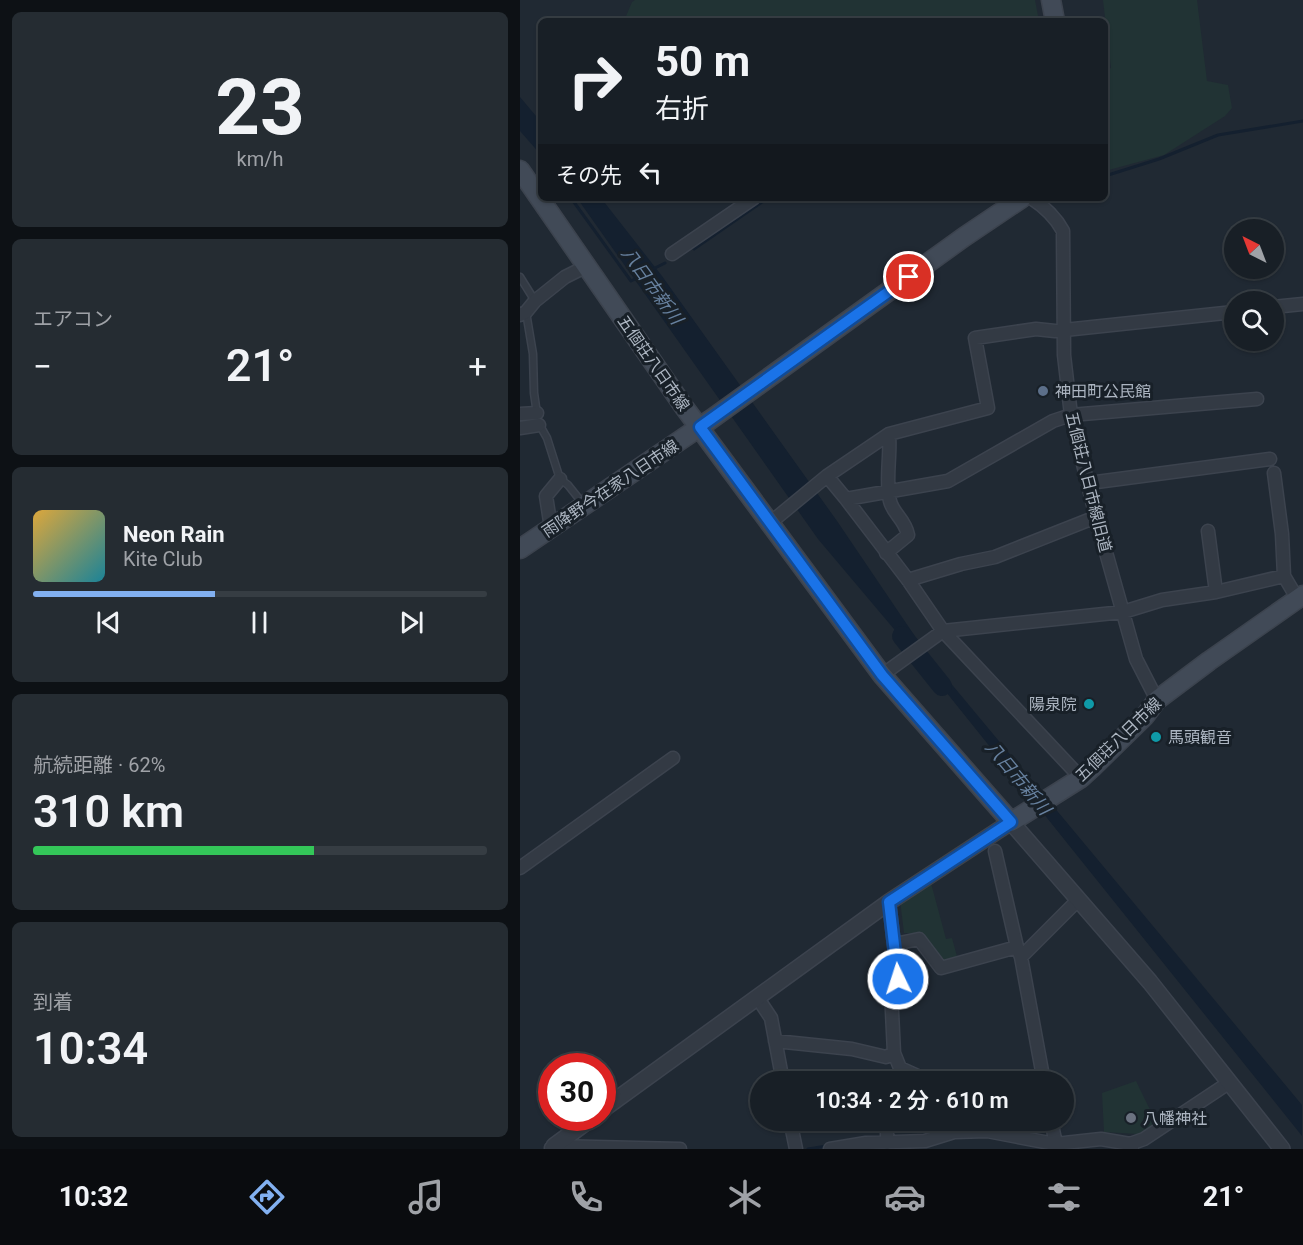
<!DOCTYPE html>
<html lang="ja">
<head>
<meta charset="utf-8">
<style>
	body { margin:0; font-family:Roboto,"Noto Sans JP",sans-serif; background:#252c32; color:#f1f3f6; height:100vh; display:flex; flex-direction:column; font-size:22px; white-space:nowrap }
	* { box-sizing:border-box; margin:0 }
	p { font-size:20px; color:#9fa2a7 }
	.icon { flex:none; width:33px; height:33px; fill:none; stroke:currentColor; stroke-width:2; stroke-linecap:round; stroke-linejoin:round }
	.map { position:relative; flex:1; overflow:hidden }
	.side { display:flex; flex-direction:column; gap:12px; padding:12px; background:#0d1115; width:520px }
	.side>* { flex:none }
	.hud { position:absolute; left:18px; top:18px; width:570px; height:183px; border-radius:9px; box-shadow:0 2px 4px #0004,0 0 0 2px #363d43; background:#181f26; color:#f1f3f6; overflow:hidden }
	.needle { width:39px; rotate:318deg }
	.fabs { position:absolute; left:704px; top:219px; display:grid; gap:12px }
	.fabs a { display:grid; place-items:center; width:60px; height:60px; border-radius:50%; background:#181f26; box-shadow:0 2px 4px #0004,0 0 0 2px #363d43; font-size:30px }
	.speed { position:absolute; left:18px; top:1053px; display:flex; gap:12px; font-size:30px; font-weight:700; text-align:center }
	.speed>* { display:grid; place-content:center; width:78px; height:78px; border-radius:50%; background:#181f26; box-shadow:0 2px 4px #0004,0 0 0 2px #363d43; line-height:1 }
	.speed .limit { border:9px solid #d22; background:#fff; color:#111 }
	.pin { position:absolute; display:grid; place-items:center; width:51px; height:51px; color:#fff; margin:-26px; border:3px solid #fff; border-radius:50%; box-shadow:0 2px 6px #0007 }
	.me { position:absolute; width:66px; margin:-33px; rotate:356deg; stroke-linejoin:round; filter:drop-shadow(0 0 4px #0008) }
	.turn { display:flex; align-items:center; gap:21px; height:126px; padding:0 18px; font-size:27px }
	.turn .icon { width:78px; height:78px; stroke-width:2.5 }
	.turn b { display:block; font-size:42px; line-height:51px }
	.then { display:flex; align-items:center; height:57px; padding:0 18px; background:#0003; gap:12px; font-size:22px }
	.big { font-size:45px; font-weight:600; line-height:1.1 }
	.side .card { flex:1; display:flex; flex-direction:column; justify-content:center; gap:9px; min-width:0; padding:0 21px; border-radius:9px; background:#252c32 }
	.side .dial { align-items:center; gap:0 }
	.dial b { font-size:78px; line-height:1 }
	.song { display:flex; align-items:center; gap:18px }
	.cover { width:72px; height:72px; border-radius:9px; background:linear-gradient(135deg,hsl(40 70% 55%),hsl(190 70% 35%)) }
	.played { height:6px; border-radius:3px; background:linear-gradient(90deg,#82b0f0 40%,#363d43 40%) }
	.keys { display:flex; justify-content:space-around; direction:ltr }
	.heat { display:flex; justify-content:space-between; align-items:center; font-size:33px; direction:ltr }
	.charge { height:9px; border-radius:4px; background:linear-gradient(90deg,#34c759 62%,#363d43 0) }
	.trip { position:absolute; left:230px; top:1071px; width:324px; height:60px; border-radius:30px; background:#181f26; box-shadow:0 2px 4px #0004,0 0 0 2px #363d43; font-weight:600; line-height:60px; text-align:center }
	.tabs { display:flex; height:96px; justify-content:space-around; align-items:center; background:#0a0c0f; color:#9fa2a7 }
	.tabs .icon { width:42px; height:42px }
	.tabs .current { color:#82b0f0 }
	.tabs b { font-size:27px; color:#f1f3f6 }
	main { display:flex; flex:1; min-height:0 }
	.map>svg:first-child { display:block }
	.green { fill:#213334 }
	.water { fill:#14202f }
	.lines { fill:none; stroke-linecap:round; stroke-linejoin:round }
	.stream { stroke:#14202f; stroke-width:3 }
	.river { stroke:#14202f; stroke-width:20 }
	.service-casing { stroke:#3c434e; stroke-width:9 }
	.minor-casing { stroke:#3c434e; stroke-width:15 }
	.tertiary-casing { stroke:#3c434e; stroke-width:18 }
	.secondary-casing { stroke:#3c434e; stroke-width:21 }
	.service { stroke:#333a44; stroke-width:6 }
	.minor { stroke:#333a44; stroke-width:12 }
	.tertiary { stroke:#333a44; stroke-width:15 }
	.secondary { stroke:#414a57; stroke-width:18 }
	.route-casing { stroke:#114b97; stroke-width:15 }
	.route { stroke:#1a73e8; stroke-width:10 }
	.service-dot { fill:#5c6f8a; stroke:#182028; stroke-width:2 }
	.culture-dot { fill:#0f9aa8; stroke:#182028; stroke-width:2 }
	.worship-dot { fill:#6b7280; stroke:#182028; stroke-width:2 }
	.labels { text-anchor:middle; stroke-width:6; stroke-linejoin:round; paint-order:stroke }
	.street-label { font-size:16px; fill:#acb5c1; stroke:#182028 }
	.poi-label { font-size:16px; fill:#acb5c1; stroke:#182028; text-anchor:start }
	.water-label { font-size:18px; font-style:italic; fill:#67819f; stroke:#182028 }
</style>
</head>
<body>
<main>
<section class="side">
<div class="card dial"><b>23</b><p>km/h</p></div>
<div class="card"><p>エアコン</p>
<div class="heat"><a>−</a><b class="big">21°</b><a>+</a></div>
</div>
<div class="card">
<div class="song"><i class="cover"></i><div><b>Neon Rain</b><p>Kite Club</p></div></div>
<div class="played"></div>
<div class="keys"><svg class="icon" aria-label="previous" viewBox="0 0 24 24"><path d="M18 5L8 12l10 7zM5 5v14"/></svg><svg class="icon" aria-label="pause" viewBox="0 0 24 24"><path d="M8 5v14M16 5v14"/></svg><svg class="icon" aria-label="next" viewBox="0 0 24 24"><path d="M6 5l10 7-10 7zM19 5v14"/></svg></div>
</div>
<div class="card"><p>航続距離 · 62%</p><b class="big">310 km</b><div class="charge"></div></div>
<div class="card"><p>到着</p><b class="big">10:34</b></div>
</section>
<div class="map">
<svg width="783" height="1149" viewBox="0 0 783 1149">
	<rect width="100%" height="100%" fill="#202933"/>
	<!-- green -->
	<path class="green" d="M115 0H515L519 21H437L428 18 424 21H104L112 2Z
		M583 0H677L687 81 708 85 712 108 705 116 644 155 585 171V69L591 68Z
		M411 883 426 939 432 938 438 960 424 963 402 934 384 933 380 900Z
		M616 1081 637 1124 618 1134 584 1132 582 1093Z"/>
	<!-- water -->
	<path class="water" d="M0 97 21 122V155L0 131Z
		M57 198H81L142 276 317 521 409 657 782 1105V1136L406 667 298 539Z"/>
	<g class="lines">
		<!-- stream -->
		<path class="stream" d="M585 176 639 159 698 135 783 121
			M51 198 111 281 117 278
			M174 249 248 198
			M133 269 145 263
			M543 1137 558 1136
			M288 1149 307 1146"/>
		<!-- river -->
		<path class="river" d="M382 636 422 686"/>
		<!-- service casing -->
		<g class="service-casing">
			<path id="service" d="M0 277 15 301
				M6 312 13 354 14 393 17 414
				M19 424 27 438 40 479 48 485 64 505"/>
		</g>
		<!-- minor casing -->
		<g class="minor-casing">
			<path id="minor" d="M511 198C525 207 535 216 543 231L544 355 551 415 576 517 616 659 637 700
				M152 254 234 198
				M753 307 783 304
				M0 315 6 312 15 301 45 277 67 266
				M0 414 17 413
				M0 428 19 425
				M307 476 326 499 388 580 423 631 561 778
				M569 483 750 459
				M326 499 428 481 533 421 551 415 737 399
				M250 523 307 476 369 434 468 408 455 338 516 329 535 331 714 312
				M31 528 26 496 40 479
				M688 531 696 592
				M366 553 388 535C385 519 373 514 370 501 365 482 371 455 369 434
				M764 576 777 598
				M388 580 441 564 475 557 576 517
				M362 675 423 631 603 612 642 600 696 592 764 576 762 534 754 473
				M475 851 497 947 501 957 524 1082
				M0 868 153 758
				M369 902 378 979 371 991 374 1053 380 1068 375 1082
				M375 944 399 939 421 968 497 947
				M501 957 558 900
				M237 997 251 1018 263 1082
				M255 1041 332 1049 366 1057 374 1053
				M380 1068 411 1082
				M270 1120 276 1149
				M531 1120 537 1149
				M367 1143V1120
				M610 1144 624 1139 710 1082
				M31 1148 34 1146 160 1149
				M310 1149 346 1143 405 1141 434 1132 467 1131 535 1144 581 1139 610 1144 612 1149"/>
		</g>
		<!-- tertiary casing -->
		<g class="tertiary-casing">
			<path id="tertiary" d="M82 1110 369 902 491 822 630 982 762 1149
				M34 1146 72 1118"/>
		</g>
		<!-- secondary casing -->
		<g class="secondary-casing">
			<path id="secondary" d="M531 0 535 21
				M0 170 164 407 362 675 491 822 561 778 573 767 625 716 637 700 689 661 783 595
				M0 549 190 420 444 237 502 198"/>
		</g>
		<!-- service -->
		<use href="#service" class="service"/>
		<!-- minor -->
		<use href="#minor" class="minor"/>
		<!-- tertiary -->
		<use href="#tertiary" class="tertiary"/>
		<!-- secondary -->
		<use href="#secondary" class="secondary"/>
	</g>
	<g class="lines">
		<!-- route casing -->
		<g class="route-casing">
			<path id="route" d="M378 979 369 902 491 822 362 675 180 427 389 277"/>
		</g>
		<!-- route -->
		<use href="#route" class="route"/>
	</g>
	<!-- markers -->
	<circle class="service-dot" cx="523" cy="391" r="6"/>
	<g class="culture-dot">
		<circle cx="569" cy="704" r="6"/>
		<circle cx="636" cy="737" r="6"/>
	</g>
	<circle class="worship-dot" cx="611" cy="1118" r="6"/>
	<g class="labels">
		<!-- street labels -->
		<g class="street-label">
			<text transform="translate(134 363) rotate(55)" y="6">五個荘八日市線</text>
			<text transform="translate(569 482) rotate(76)" y="6">五個荘八日市線旧道</text>
			<text transform="translate(90 488) rotate(-34)" y="6">雨降野今在家八日市線</text>
			<text transform="translate(598 739) rotate(-44)" y="6">五個荘八日市線</text>
		</g>
		<!-- poi labels -->
		<g class="poi-label">
			<text x="535" y="397">神田町公民館</text>
			<text x="557" y="710" text-anchor="end">陽泉院</text>
			<text x="648" y="743">馬頭観音</text>
			<text x="623" y="1124">八幡神社</text>
		</g>
		<!-- water labels -->
		<g class="water-label">
			<text transform="translate(132 286) rotate(54)" y="6">八日市新川</text>
			<text transform="translate(498 778) rotate(50)" y="6">八日市新川</text>
		</g>
	</g>
</svg>
<div class="fabs">
<a><svg class="needle" viewBox="-14 -14 28 28"><path d="M0-13l5 13h-10z" fill="#e53935"/><path d="M0 13l5-13h-10z" fill="#9fa2a7"/></svg></a>
<a><svg class="icon" aria-label="search" viewBox="0 0 24 24"><circle cx="10" cy="10" r="6"/><path d="M15 15l6 6"/></svg></a>
</div>
<div class="speed"><div class="limit">30</div></div>
<div class="pin" style="left:389px;top:277px;background:#d93025"><svg class="icon" aria-label="arrive" viewBox="0 0 24 24"><path d="M6 21V4h12l-3 4 3 4H6"/></svg></div>
<svg class="me" style="left:378px;top:979px" viewBox="-20 -20 40 40"><circle r="17" fill="#1a73e8" stroke="#fff" stroke-width="3"/><path d="M0-11L8 9 0 5-8 9z" fill="#fff"/></svg>
<div class="trip">10:34 · 2 分 · 610 m</div>
<div class="hud">
<div class="turn"><svg class="icon" aria-label="right" viewBox="0 0 24 24"><path d="M7 20v-9h11M14 6l5 5-5 5"/></svg><div><b>50 m</b>右折</div></div>
<div class="then">その先<svg class="icon" aria-label="left" viewBox="0 0 24 24"><path d="M17 20v-9H6M10 6l-5 5 5 5"/></svg></div>
</div>
</div>
</main>
<nav class="tabs">
<b>10:32</b>
<svg class="icon current" aria-label="directions" viewBox="0 0 24 24"><path d="M12 3l9 9-9 9-9-9zM9 14v-3h6M13 9l2 2-2 2"/></svg>
<svg class="icon" aria-label="music" viewBox="0 0 24 24"><path d="M9 18V5l10-2v13"/><circle cx="6" cy="18" r="3"/><circle cx="16" cy="16" r="3"/></svg>
<svg class="icon" aria-label="phone" viewBox="0 0 24 24"><path d="M5 4h4l2 5-3 2q2 4 5 5l2-3 5 2v4C11 20 4 13 5 4z"/></svg>
<svg class="icon" aria-label="climate" viewBox="0 0 24 24"><path d="M12 3v18M4 7l16 10M4 17L20 7"/></svg>
<svg class="icon" aria-label="car" viewBox="0 0 24 24"><path d="M5 17H2v-5l4-1 3-4h7l3 4 3 1v5h-3M9 17h6M6 11h13"/><circle cx="7" cy="17" r="2"/><circle cx="17" cy="17" r="2"/></svg>
<svg class="icon" aria-label="filters" viewBox="0 0 24 24"><path d="M4 7h16M4 17h16"/><circle cx="9" cy="7" r="2"/><circle cx="15" cy="17" r="2"/></svg>
<b>21°</b>
</nav>
</body>
</html>
